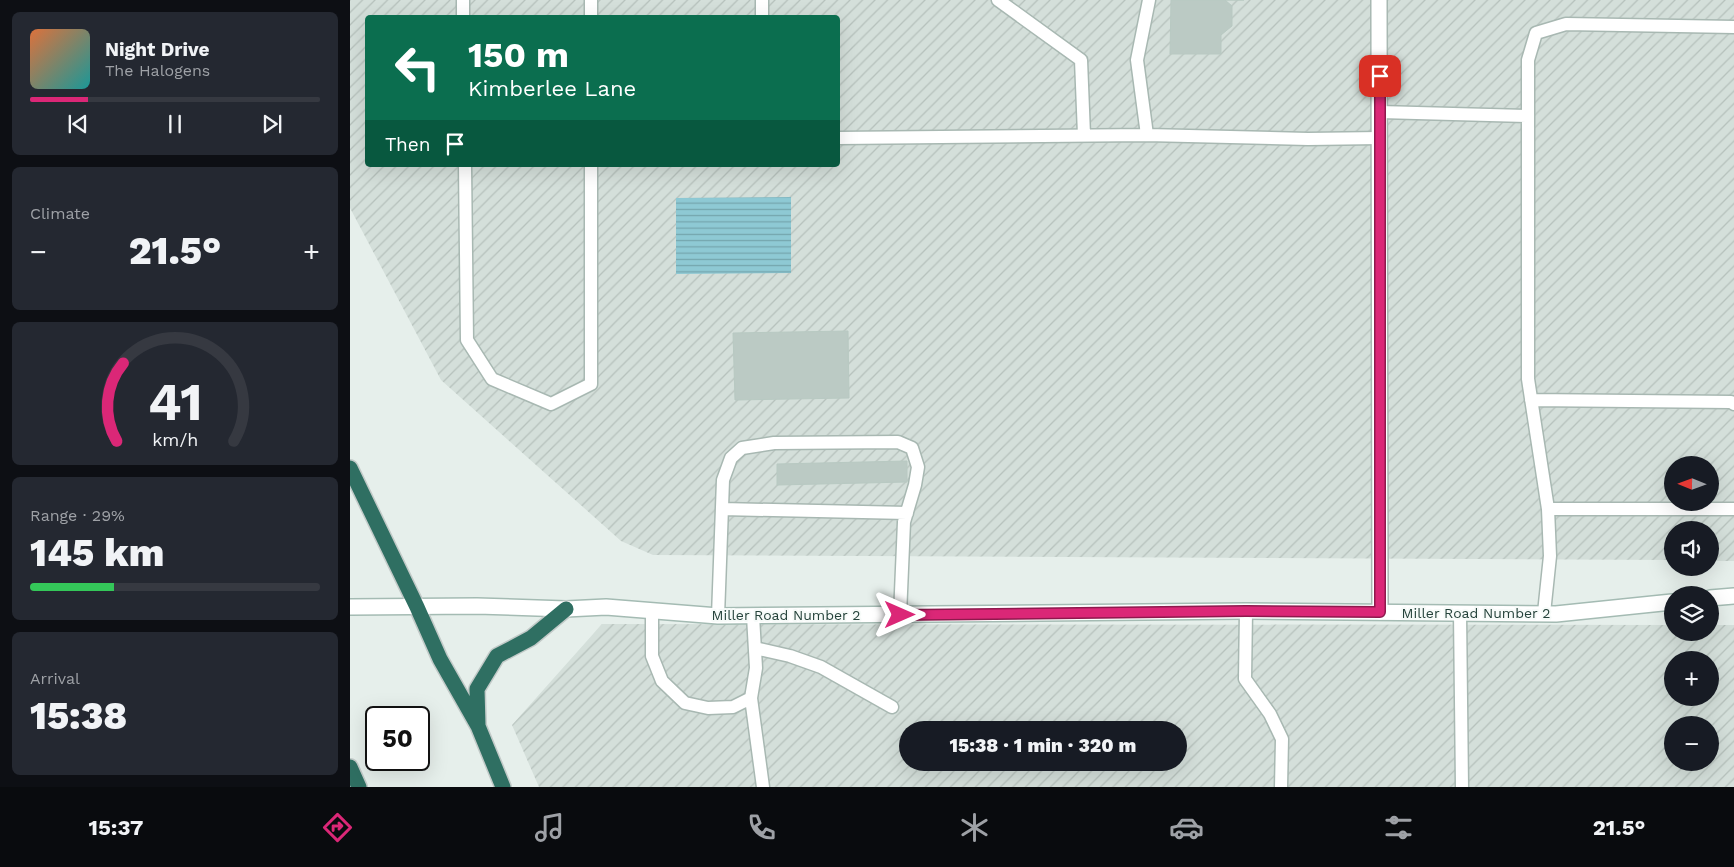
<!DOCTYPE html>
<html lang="en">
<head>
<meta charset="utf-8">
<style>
	body { margin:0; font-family:"Work Sans",sans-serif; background:#242831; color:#f1f3f6; height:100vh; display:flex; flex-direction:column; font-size:19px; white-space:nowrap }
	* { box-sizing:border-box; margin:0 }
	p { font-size:16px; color:#9ea1a6 }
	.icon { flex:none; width:28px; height:28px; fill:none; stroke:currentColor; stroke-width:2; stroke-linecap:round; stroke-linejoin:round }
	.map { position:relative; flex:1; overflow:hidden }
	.panel { display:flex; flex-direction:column; gap:12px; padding:12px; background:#0d0f14; width:350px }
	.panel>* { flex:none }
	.guide { position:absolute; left:15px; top:15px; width:475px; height:152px; border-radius:5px; box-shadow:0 5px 20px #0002; background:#0b6e4f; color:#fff; overflow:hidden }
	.needle { width:32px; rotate:271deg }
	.controls { position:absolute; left:1314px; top:456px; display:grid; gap:10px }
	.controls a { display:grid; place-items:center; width:55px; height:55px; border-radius:50%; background:#171b24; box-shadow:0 5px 20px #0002; font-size:25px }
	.speed { position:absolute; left:15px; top:706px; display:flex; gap:10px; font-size:25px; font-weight:700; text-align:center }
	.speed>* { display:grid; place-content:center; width:65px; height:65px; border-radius:50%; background:#171b24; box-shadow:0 5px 20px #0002; line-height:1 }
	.speed .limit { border:2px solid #111; border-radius:8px; background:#fff; color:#111 }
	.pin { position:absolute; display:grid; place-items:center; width:42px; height:42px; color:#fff; margin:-21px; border-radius:10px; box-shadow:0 2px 8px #0006 }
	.me { position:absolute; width:55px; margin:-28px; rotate:90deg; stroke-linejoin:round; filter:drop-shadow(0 0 4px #0008) }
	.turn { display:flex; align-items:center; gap:18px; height:105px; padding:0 20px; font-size:22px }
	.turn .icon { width:65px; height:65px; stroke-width:2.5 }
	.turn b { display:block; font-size:35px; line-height:42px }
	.then { display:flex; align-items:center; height:48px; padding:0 20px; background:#0003; gap:10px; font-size:19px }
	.big { font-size:38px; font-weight:800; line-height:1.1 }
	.panel .widget { flex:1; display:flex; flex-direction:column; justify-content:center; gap:8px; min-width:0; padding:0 18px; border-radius:8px; background:#242831 }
	.panel .dial { align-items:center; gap:0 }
	.dial svg { height:130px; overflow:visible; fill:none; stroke:#363941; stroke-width:7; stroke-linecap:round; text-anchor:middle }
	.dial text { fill:#f1f3f6; stroke:none }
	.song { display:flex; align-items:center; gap:15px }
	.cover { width:60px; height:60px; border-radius:8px; background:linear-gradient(135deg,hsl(20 70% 55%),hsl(180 70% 35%)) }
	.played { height:5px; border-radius:2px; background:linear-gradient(90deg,#db2777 20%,#363941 20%) }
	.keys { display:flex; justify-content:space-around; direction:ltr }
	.heat { display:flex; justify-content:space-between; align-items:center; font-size:28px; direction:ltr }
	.charge { height:8px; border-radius:4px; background:linear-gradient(90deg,#34c759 29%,#363941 0) }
	.trip { position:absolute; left:549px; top:721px; width:288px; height:50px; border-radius:25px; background:#171b24; box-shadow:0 5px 20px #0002; font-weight:800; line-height:50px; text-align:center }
	.tabs { display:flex; height:80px; justify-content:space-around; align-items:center; background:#090b0e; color:#9ea1a6 }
	.tabs .icon { width:35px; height:35px }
	.tabs .selected { color:#db2777 }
	.tabs b { font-size:22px; color:#f1f3f6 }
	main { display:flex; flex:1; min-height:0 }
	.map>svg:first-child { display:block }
	.industrial { fill:url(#industrial-furrows); fill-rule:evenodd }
	.water { fill:url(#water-rules) }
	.building { fill:#bbcac4; stroke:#b8c9c2 }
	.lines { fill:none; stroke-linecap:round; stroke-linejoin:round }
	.service-casing { stroke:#a8b8b2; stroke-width:15 }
	.minor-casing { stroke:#a8b8b2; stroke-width:18 }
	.secondary-casing { stroke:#a4bbb3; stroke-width:18 }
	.motorway-casing { stroke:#c2cac8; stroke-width:18 }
	.service { stroke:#fff; stroke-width:12 }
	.minor { stroke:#fff; stroke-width:15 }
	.secondary { stroke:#fff; stroke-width:15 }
	.motorway { stroke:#2f6f62; stroke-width:15 }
	.route-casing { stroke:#8e194d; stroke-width:12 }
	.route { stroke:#db2777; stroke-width:9 }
	.labels { text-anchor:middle; stroke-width:4; stroke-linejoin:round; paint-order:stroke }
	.street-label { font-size:14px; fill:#24423a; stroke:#f7fbf9 }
</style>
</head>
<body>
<main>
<section class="panel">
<div class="widget">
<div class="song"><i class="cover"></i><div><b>Night Drive</b><p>The Halogens</p></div></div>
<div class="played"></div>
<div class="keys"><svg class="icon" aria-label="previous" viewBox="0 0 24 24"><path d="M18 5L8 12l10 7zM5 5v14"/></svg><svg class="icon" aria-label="pause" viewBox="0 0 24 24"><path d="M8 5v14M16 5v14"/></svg><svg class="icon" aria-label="next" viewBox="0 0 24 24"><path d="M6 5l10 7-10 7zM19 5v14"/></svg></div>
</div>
<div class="widget"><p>Climate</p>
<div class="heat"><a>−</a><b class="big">21.5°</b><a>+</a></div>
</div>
<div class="widget dial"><svg viewBox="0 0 100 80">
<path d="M14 69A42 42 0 1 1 86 69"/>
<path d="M14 69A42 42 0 0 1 18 21" stroke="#db2777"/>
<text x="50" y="56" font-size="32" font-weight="700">41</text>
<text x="50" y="72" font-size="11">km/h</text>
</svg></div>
<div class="widget"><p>Range · 29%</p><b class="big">145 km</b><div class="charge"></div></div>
<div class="widget"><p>Arrival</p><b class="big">15:38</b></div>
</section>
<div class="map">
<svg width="1384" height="787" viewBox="0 0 1384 787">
	<defs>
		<pattern id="industrial-furrows" width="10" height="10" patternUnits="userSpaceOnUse" patternTransform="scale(1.25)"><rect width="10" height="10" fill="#d4dfda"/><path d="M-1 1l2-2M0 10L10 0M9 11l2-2" fill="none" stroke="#b6c1bc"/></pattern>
		<pattern id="water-rules" width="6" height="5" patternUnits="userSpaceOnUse" patternTransform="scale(1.25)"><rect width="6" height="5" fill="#8ec9d4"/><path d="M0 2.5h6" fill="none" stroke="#74a5ad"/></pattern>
	</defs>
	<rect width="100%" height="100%" fill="#e6efeb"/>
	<!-- industrial -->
	<path class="industrial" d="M0 0H1384V561H1360V530H1322V560L303 555 271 541 91 380 0 208ZM18 18H488V165H18ZM1322 465H1360V502H1322Z
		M252 624 1322 625V632H1360V625H1384V787H189L162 725ZM1322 660H1360V698H1322ZM1322 725H1360V762H1322ZM558 730H828V762H558Z"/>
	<!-- water -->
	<path class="water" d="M441 197V273L326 274V198Z"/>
	<!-- building -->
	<path class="building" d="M821 0H894H875L882 6V26L871 35V54H820Z
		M498 331 499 398 385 400 383 333Z
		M557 461V482L427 485V464Z"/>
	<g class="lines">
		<!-- service casing -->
		<g class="service-casing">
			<path id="service" d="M113 0V18
				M241 0V18
				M412 0V18
				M648 0 731 60 734 135
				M799 0 787 60 797 135 958 139 1030 138
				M1030 112 1178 116
				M488 138 797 135
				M115 165 117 340 142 379 201 404 241 384V165
				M1181 400 1381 402 1384 404
				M372 509 557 513
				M1198 509H1384
				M302 611V656L312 681 335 703 358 708 383 707 401 698 406 668 403 616
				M896 611 895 679 920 714 932 739 931 787
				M1110 613 1112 787
				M1194 613 1200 556 1198 509 1178 379V60L1186 33 1216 24 1384 27
				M368 616 373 480 381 458 392 448 424 443 548 442 562 448 568 467 565 485 554 522 550 615
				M405 648 440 656 471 667 542 707
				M401 698 413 787"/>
		</g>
		<!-- minor casing -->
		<g class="minor-casing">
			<path id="minor" d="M1029 0 1030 612"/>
		</g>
		<!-- secondary casing -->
		<g class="secondary-casing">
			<path id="secondary" d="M1360 598 1384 596
				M0 607 127 606 216 609 256 607 368 616 896 611 1206 614 1322 602"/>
		</g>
		<!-- motorway casing -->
		<g class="motorway-casing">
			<path id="motorway" d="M0 468 67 607 90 659 128 726 153 787
				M128 725 127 689 147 656 181 638 216 609
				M0 767 9 787"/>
		</g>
		<!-- service -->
		<use href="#service" class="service"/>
		<!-- minor -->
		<use href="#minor" class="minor"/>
		<!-- secondary -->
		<use href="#secondary" class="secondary"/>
		<!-- motorway -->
		<use href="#motorway" class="motorway"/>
	</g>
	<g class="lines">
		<!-- route casing -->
		<g class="route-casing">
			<path id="route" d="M550 615 896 611 1030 612V76"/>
		</g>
		<!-- route -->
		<use href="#route" class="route"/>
	</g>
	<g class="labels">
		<!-- street labels -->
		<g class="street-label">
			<text x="1126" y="618">Miller Road Number 2</text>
			<text x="436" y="620">Miller Road Number 2</text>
		</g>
	</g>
</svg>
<div class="controls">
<a><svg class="needle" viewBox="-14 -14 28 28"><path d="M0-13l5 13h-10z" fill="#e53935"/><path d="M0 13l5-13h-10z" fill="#9ea1a6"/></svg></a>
<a><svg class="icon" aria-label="sound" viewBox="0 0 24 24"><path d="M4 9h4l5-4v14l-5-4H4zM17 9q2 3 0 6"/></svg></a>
<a><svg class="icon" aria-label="layers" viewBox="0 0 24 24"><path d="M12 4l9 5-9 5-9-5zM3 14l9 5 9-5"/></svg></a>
<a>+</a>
<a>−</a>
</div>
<div class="speed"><div class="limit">50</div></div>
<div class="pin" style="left:1030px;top:76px;background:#d93025"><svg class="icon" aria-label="arrive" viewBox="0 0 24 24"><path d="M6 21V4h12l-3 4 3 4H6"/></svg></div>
<svg class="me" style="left:550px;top:615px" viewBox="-20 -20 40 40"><path d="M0-17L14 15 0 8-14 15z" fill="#db2777" stroke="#fff" stroke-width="4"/></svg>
<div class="trip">15:38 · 1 min · 320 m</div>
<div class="guide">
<div class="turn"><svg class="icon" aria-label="left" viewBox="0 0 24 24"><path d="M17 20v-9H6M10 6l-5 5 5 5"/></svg><div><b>150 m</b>Kimberlee Lane</div></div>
<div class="then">Then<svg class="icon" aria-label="arrive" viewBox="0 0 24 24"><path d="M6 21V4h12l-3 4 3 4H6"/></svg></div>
</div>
</div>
</main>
<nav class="tabs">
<b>15:37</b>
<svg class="icon selected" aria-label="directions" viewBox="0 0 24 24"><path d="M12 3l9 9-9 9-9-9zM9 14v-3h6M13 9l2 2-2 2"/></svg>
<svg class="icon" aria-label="music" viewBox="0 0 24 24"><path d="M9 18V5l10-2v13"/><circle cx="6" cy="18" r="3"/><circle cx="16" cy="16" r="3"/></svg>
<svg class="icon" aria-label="phone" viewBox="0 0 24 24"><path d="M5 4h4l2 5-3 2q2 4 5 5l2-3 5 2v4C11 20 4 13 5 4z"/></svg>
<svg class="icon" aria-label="climate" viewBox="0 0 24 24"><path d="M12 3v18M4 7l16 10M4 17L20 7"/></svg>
<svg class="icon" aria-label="car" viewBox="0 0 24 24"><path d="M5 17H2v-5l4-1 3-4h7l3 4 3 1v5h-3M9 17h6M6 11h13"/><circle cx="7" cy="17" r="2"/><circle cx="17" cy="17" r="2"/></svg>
<svg class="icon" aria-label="filters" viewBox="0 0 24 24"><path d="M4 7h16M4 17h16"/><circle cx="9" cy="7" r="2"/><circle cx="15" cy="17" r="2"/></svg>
<b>21.5°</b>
</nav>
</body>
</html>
